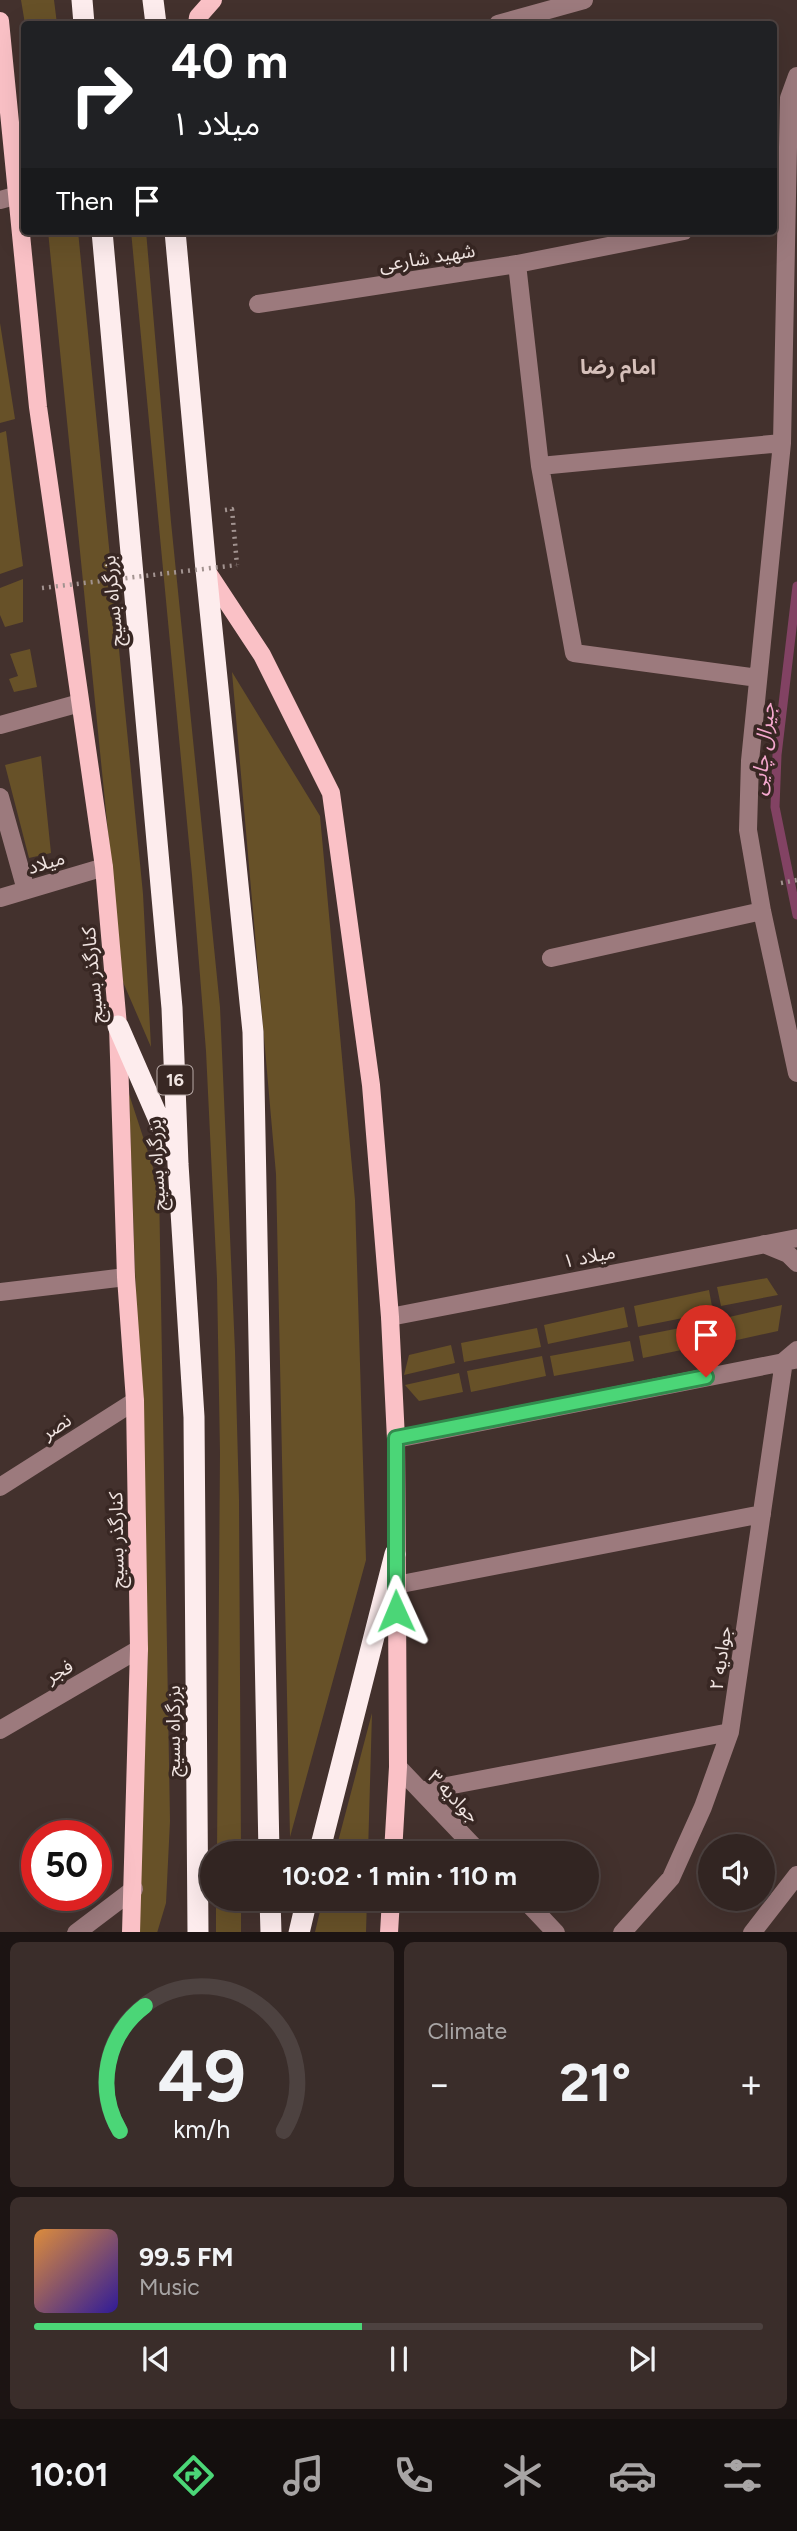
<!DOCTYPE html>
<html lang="en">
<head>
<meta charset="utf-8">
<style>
	body { margin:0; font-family:Figtree,"Noto Sans Arabic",sans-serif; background:#3a2d2a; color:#f1f3f6; height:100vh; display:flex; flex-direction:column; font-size:26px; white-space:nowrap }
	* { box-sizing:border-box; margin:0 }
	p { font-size:23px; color:#a8a5a5 }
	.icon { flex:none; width:38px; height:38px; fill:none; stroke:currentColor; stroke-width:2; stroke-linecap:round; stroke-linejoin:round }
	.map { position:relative; height:1932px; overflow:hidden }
	.side { display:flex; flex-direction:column; gap:10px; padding:10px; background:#1c1413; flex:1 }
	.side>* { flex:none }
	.guide { position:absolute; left:21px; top:21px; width:756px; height:214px; border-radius:7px; box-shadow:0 7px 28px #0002,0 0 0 2px #4d4240; background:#202124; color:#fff; overflow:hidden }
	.controls { position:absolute; left:698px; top:1834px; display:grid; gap:14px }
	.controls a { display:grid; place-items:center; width:77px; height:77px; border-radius:50%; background:#322522; box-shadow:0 7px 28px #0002,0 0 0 2px #4d4240; font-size:35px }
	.speed { position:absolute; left:21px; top:1820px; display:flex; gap:14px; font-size:35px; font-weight:700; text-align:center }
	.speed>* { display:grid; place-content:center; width:91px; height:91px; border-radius:50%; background:#322522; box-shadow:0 7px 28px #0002,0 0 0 2px #4d4240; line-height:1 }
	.speed .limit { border:10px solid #d22; background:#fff; color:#111 }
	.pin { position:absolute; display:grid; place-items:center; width:60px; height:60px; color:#fff; margin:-72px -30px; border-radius:50% 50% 50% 0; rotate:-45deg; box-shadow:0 0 7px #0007 }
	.pin .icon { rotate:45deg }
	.me { position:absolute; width:77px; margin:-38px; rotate:359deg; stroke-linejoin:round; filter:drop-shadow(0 0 5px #0008) }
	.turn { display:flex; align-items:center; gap:24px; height:147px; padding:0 35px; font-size:32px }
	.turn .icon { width:91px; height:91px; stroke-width:2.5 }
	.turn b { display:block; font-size:49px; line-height:60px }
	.then { display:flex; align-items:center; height:66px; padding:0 35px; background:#0003; gap:14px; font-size:26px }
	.big { font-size:52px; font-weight:700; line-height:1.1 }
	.side .tile { flex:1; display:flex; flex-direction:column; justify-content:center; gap:10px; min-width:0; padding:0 24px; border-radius:10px; background:#3a2d2a }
	.side .dial { align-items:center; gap:0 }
	.dial svg { height:182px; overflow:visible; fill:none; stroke:#4d4240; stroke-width:7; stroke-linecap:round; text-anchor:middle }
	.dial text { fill:#f1f3f6; stroke:none }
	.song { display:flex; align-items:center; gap:21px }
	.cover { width:84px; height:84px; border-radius:10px; background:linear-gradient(135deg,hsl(30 70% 55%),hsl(250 70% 35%)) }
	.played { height:7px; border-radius:4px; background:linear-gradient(90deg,#4bd677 45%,#4d4240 45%) }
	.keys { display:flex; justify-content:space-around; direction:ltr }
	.heat { display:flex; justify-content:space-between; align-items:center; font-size:38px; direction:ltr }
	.side .tiles { flex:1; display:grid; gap:10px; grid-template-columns:1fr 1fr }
	.tile:last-child { grid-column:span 2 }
	.trip { position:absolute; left:200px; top:1841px; width:399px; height:70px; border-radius:35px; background:#322522; box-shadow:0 7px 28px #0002,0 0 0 2px #4d4240; font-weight:700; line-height:70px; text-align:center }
	.menu { display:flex; height:112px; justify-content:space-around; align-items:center; background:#140f0e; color:#a8a5a5 }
	.menu .icon { width:49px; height:49px }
	.menu .current { color:#4bd677 }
	.menu b { font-size:32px; color:#f1f3f6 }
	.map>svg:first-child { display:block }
	.green { fill:#675128 }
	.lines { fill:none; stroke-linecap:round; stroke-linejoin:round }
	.stream { stroke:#824263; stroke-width:9 }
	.path { stroke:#a29390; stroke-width:4.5; stroke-dasharray:2 5; stroke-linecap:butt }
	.minor { stroke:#9c7a7d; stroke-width:18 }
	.major { stroke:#fac1c6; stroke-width:18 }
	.highway { stroke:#fdeced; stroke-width:21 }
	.path-bridge { stroke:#a29390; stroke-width:4.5; stroke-dasharray:2 5; stroke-linecap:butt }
	.route-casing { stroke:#318b4d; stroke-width:18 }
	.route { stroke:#4bd677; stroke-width:12 }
	.labels { text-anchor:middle; stroke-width:7; stroke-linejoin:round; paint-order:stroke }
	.shield { fill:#382723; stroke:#b9aba8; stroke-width:2 }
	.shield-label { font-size:18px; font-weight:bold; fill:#f0e4e1 }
	.street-label { font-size:19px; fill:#f0e4e1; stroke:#382723 }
	.neighbourhood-label { font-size:21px; font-weight:bold; fill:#d6c0ba; stroke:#382723 }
	.water-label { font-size:21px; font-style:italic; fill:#f5a8ce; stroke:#382723 }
</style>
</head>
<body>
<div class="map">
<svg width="797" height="1933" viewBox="0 0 797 1933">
	<rect width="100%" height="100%" fill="#43312d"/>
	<!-- green -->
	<path class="green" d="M21 0H54L57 24H25Z
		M48 231H78L143 894 151 1047 123 982Z
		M131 231H146L171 522 220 1007 235 1351 239 1500 241 1853H217L220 1453 217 1279 206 1051 192 875Z
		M0 323 15 419 0 423Z
		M6 431 23 566 0 574V433Z
		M23 579V622L5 627 0 615V588Z
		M30 649 37 687 14 692 9 679 18 676 10 654Z
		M232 672 320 816 355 1200 366 1560 290 1837 276 1174Z
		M41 756 51 853 29 858 5 765Z
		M129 1094 159 1186 170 1821 166 1903 157 1933 139 1932 148 1649Z
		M767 1278 778 1295 721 1306 717 1287Z
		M709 1290 713 1312 638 1327 634 1306Z
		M782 1305 778 1331 728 1342 725 1318Z
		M624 1307 628 1327 548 1344 544 1325Z
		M716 1321 720 1342 643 1358 639 1336Z
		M537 1328 541 1347 464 1362 461 1343Z
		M630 1341 634 1361 554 1376 550 1356Z
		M451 1345 455 1363 404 1375 409 1355Z
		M542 1356 546 1376 471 1392 467 1371Z
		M459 1373 463 1392 419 1401 405 1385Z
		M372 1713 368 1853H335Z
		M216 1899H241V1932H216Z
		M323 1899H367L366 1932H315Z"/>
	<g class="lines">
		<!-- stream -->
		<path class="stream" d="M797 586 777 755 775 807 797 915"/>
		<!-- path -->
		<path class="path" d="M225 510 232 509 237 565
			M781 883 797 880"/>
		<!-- minor -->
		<path class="minor" d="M498 24 584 0
			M797 76 789 98 782 443 750 761 748 830 762 911 797 1073
			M0 200 18 195
			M517 264 540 466 574 653 758 678
			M258 304 517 264 684 231
			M540 466 782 443
			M0 725 80 703
			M0 797 26 890
			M0 898 104 867
			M551 958 762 911
			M764 1244 788 1254 797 1263
			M0 1292 126 1277
			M390 1317 797 1238
			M396 1439 794 1360
			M0 1487 135 1401
			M396 1585 762 1514
			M0 1730 139 1649
			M398 1767 480 1853
			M421 1791 730 1732
			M524 1899 556 1933
			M76 1933 134 1889
			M622 1933 671 1878 703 1807 730 1732 784 1361 797 1350
			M752 1933 797 1875"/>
		<!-- major -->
		<path class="major" d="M0 21 38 407 104 867 118 1026 126 1277 135 1401 139 1649 131 1933
			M197 24 198 17 213 0
			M206 570 262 655 331 793 371 1085 390 1317 396 1439 398 1767 393 1853
			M389 1933 391 1899"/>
		<!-- highway -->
		<path class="highway" d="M82 0 84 24
			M153 0 156 24
			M102 231 172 1008 178 1164 194 1417 198 1933
			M175 231 206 570 253 1032 269 1853
			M118 1026 173 1152
			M319 1853 395 1554
			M270 1899 271 1933
			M299 1933 307 1899"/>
		<!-- path-bridge -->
		<path class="path-bridge" d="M42 588 237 565"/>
	</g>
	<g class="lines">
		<!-- route casing -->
		<g class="route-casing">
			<path id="route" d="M396 1611V1438L706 1377"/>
		</g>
		<!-- route -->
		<use href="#route" class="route"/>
	</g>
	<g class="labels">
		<!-- shield labels -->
		<rect class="shield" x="157.5" y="1065.5" width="35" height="29" rx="5"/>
		<g class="shield-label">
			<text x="175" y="1086">16</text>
		</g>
		<!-- street labels -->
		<g class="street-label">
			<text transform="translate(427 257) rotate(-9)" y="7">شهید شارعی</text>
			<text transform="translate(112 601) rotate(-95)" y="7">بزرگراه بسیج</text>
			<text transform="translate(46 862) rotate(-17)" y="7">میلاد</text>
			<text transform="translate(92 975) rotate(-95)" y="7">کنارگذر بسیج</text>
			<text transform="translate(156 1165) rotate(-93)" y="7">بزرگراه بسیج</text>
			<text transform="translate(589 1256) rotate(-11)" y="7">میلاد ۱</text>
			<text transform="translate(56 1426) rotate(-33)" y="7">نصر</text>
			<text transform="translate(116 1540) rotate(-91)" y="7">کنارگذر بسیج</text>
			<text transform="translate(720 1658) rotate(-82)" y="7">جوادیه ۲</text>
			<text transform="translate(59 1671) rotate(-30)" y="7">فجر</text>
			<text transform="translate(173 1731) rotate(-90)" y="7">بزرگراه بسیج</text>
			<text transform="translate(454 1796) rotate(46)" y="7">جوادیه ۳</text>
		</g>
		<!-- neighbourhood labels -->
		<g class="neighbourhood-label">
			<text x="618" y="374">امام رضا</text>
		</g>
		<!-- water labels -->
		<g class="water-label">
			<text transform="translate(763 749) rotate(-84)" y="7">جیرال چایی</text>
		</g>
	</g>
</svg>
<div class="controls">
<a><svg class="icon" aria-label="sound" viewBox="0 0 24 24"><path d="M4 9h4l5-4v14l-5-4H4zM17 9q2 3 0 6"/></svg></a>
</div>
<div class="speed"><div class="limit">50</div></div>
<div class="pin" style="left:706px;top:1377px;background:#d93025"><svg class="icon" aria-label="arrive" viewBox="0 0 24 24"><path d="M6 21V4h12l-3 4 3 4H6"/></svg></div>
<svg class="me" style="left:396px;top:1611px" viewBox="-20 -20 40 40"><path d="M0-17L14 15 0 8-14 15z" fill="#4bd677" stroke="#fff" stroke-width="4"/></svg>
<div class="trip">10:02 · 1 min · 110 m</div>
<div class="guide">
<div class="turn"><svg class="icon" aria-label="right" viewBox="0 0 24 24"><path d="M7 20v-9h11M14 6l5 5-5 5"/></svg><div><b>40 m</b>میلاد ۱</div></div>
<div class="then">Then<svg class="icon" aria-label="arrive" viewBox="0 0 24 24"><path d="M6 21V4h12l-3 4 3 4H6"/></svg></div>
</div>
</div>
<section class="side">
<div class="tiles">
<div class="tile dial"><svg viewBox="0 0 100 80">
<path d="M14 69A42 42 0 1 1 86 69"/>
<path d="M14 69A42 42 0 0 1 25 14" stroke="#4bd677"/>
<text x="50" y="56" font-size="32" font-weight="700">49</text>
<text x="50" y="72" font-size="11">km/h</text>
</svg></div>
<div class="tile"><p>Climate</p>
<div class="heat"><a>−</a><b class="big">21°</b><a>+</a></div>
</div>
<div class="tile">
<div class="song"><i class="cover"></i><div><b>99.5 FM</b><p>Music</p></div></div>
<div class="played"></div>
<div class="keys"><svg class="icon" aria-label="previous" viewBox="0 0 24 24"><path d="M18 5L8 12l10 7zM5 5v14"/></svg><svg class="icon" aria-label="pause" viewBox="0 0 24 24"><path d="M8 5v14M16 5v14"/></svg><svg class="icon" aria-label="next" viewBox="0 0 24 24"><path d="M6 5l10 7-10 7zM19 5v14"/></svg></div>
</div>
</div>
</section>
<nav class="menu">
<b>10:01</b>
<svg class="icon current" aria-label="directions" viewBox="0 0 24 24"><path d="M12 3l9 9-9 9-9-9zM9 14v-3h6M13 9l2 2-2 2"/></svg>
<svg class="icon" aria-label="music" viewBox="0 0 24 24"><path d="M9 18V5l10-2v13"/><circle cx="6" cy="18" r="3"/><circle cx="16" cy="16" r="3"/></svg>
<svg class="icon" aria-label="phone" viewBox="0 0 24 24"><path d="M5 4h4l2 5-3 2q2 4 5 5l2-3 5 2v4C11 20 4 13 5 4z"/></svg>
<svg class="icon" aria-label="climate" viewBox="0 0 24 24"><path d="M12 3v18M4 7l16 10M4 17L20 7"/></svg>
<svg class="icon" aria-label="car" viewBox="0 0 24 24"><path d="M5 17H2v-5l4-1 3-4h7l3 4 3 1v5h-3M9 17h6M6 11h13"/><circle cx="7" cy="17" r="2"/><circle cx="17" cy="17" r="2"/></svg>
<svg class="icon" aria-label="filters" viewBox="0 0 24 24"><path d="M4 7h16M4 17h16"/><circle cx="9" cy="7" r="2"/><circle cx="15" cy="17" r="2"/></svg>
</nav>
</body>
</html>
